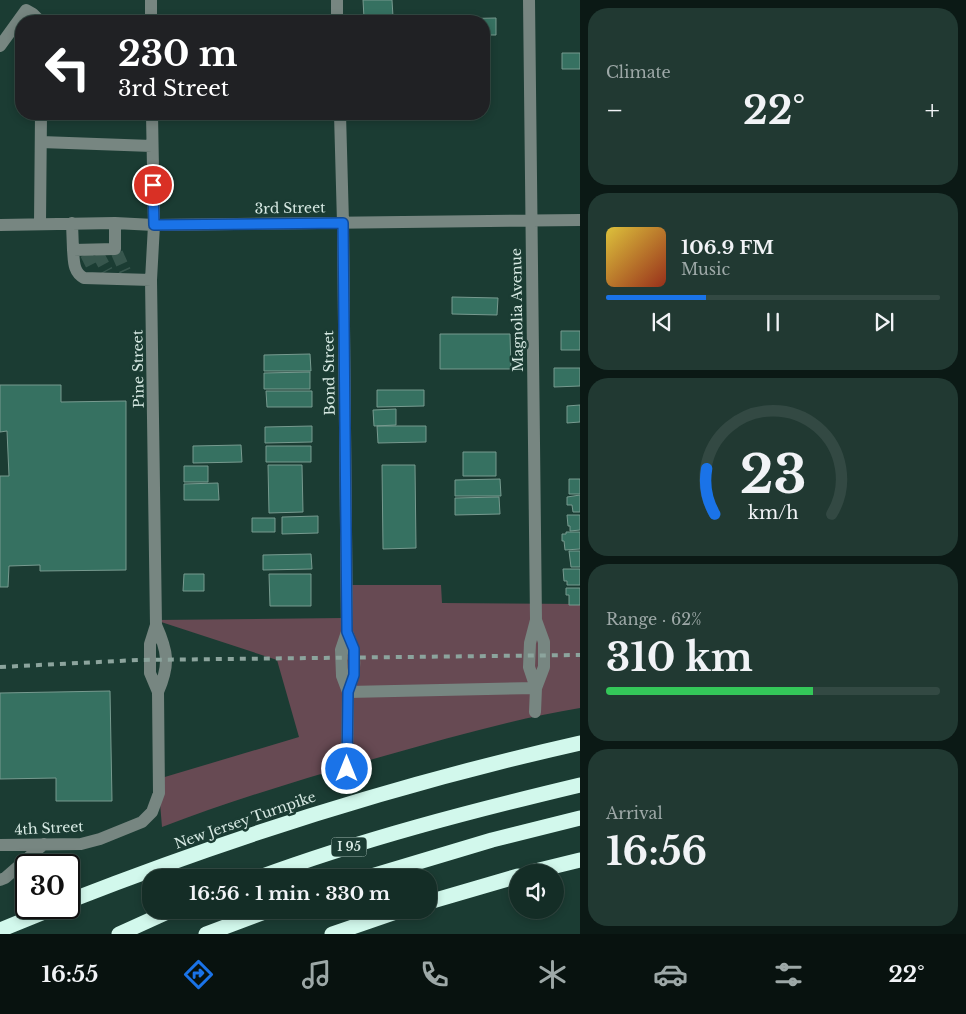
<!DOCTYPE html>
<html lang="en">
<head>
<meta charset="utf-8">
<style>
	body { margin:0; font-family:"Libre Baskerville",serif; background:#213932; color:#f1f3f6; height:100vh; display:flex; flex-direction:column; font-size:19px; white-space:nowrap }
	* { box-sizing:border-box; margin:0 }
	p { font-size:16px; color:#9da8a7 }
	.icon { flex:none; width:28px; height:28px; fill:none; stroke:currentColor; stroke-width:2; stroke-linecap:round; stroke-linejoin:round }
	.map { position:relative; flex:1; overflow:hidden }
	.side { display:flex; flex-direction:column; gap:8px; padding:8px; background:#0b1915; width:386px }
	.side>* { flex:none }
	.top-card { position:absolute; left:15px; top:15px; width:475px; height:105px; border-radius:20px; box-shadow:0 2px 8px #0003,0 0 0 1px #334943; background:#202124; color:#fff; overflow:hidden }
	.tools { position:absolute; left:509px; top:864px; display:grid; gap:10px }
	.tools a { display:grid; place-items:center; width:55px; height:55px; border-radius:50%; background:#142d26; box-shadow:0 2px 8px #0003,0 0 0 1px #334943; font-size:25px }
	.speed { position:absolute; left:15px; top:854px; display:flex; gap:10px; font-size:25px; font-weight:700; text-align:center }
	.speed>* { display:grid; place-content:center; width:65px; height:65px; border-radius:50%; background:#142d26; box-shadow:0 2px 8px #0003,0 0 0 1px #334943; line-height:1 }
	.speed .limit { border:2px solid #111; border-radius:8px; background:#fff; color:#111 }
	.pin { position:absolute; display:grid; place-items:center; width:42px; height:42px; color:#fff; margin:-21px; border:2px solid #fff; border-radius:50%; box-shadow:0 1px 5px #0007 }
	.me { position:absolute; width:55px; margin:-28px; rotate:0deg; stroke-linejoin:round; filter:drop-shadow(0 0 4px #0008) }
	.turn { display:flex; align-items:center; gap:18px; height:105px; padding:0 20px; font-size:22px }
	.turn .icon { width:65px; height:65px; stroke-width:2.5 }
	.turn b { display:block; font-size:35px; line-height:42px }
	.big { font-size:38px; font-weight:700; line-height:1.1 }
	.side .tile { flex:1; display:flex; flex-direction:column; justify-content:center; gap:8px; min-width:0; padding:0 18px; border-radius:20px; background:#213932 }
	.side .dial { align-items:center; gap:0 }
	.dial svg { height:130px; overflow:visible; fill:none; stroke:#334943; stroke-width:7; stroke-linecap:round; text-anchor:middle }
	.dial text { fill:#f1f3f6; stroke:none }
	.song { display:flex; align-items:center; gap:15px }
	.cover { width:60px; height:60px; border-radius:8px; background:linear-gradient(135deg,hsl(50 70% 55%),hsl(10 70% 35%)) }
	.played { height:5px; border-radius:2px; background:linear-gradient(90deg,#1a73e8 30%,#334943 30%) }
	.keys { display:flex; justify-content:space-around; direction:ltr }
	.heat { display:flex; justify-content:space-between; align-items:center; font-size:28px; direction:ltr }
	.charge { height:8px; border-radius:4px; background:linear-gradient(90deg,#34c759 62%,#334943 0) }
	.trip { position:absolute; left:142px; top:869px; width:295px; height:50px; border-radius:20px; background:#142d26; box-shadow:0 2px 8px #0003,0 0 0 1px #334943; font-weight:700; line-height:50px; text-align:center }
	.tabs { display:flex; height:80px; justify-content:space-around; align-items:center; background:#08120f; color:#9da8a7 }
	.tabs .icon { width:35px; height:35px }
	.tabs .active { color:#1a73e8 }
	.tabs b { font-size:22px; color:#f1f3f6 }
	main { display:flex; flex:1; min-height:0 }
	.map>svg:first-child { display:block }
	.green { fill:#674a53 }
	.building { fill:#367161; stroke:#779a8f }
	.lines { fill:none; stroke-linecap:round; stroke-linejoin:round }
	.minor-tunnel { stroke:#37564d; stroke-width:12; stroke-dasharray:12 6; stroke-linecap:butt }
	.minor { stroke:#778681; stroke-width:12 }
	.highway { stroke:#d2f8ec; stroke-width:15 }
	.rail { stroke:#8ca49d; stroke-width:4; stroke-dasharray:6 6; stroke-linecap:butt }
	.route-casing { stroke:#114b97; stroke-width:12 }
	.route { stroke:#1a73e8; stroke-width:9 }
	.labels { text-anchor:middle; stroke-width:5; stroke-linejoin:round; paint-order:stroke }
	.shield { fill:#1b3c33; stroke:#9fb5ae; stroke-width:1 }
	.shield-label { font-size:12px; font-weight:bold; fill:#d7e9e3 }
	.street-label { font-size:14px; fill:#d7e9e3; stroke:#1b3c33 }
</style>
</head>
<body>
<main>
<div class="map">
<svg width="580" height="934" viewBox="0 0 580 934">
	<rect width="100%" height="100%" fill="#1b3c33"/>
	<!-- green -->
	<path class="green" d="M343 585H441L442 603 580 604V708C513 719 448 738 384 756 309 777 235 799 162 827L158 779 299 737 277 660 155 620 343 618Z"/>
	<!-- building -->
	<path class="building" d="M363 0H392L393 17 364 18Z
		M496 18V35H484V21H446V19Z
		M562 53H580V69H562Z
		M452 297 498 298 497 315 452 314Z
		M561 331H580V350H561Z
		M440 334H510L511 369H440Z
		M310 354 311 371H264V355Z
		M554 368H580V386L554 387Z
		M310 372V389H264V373Z
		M0 385H61V402L126 401V570L40 571V565L9 566 8 587H0V476H9L7 431 0 432Z
		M377 390H424V406L377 407Z
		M266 391H312V407H267Z
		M580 405V422L567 423V406Z
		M396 409V425L374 426 373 410Z
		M312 426V442L265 443V427Z
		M377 426H426V442L378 443Z
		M241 445 242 462 193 463V446Z
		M266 446H311V462H266Z
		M463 452H496V476H463Z
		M268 465H302L303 512 269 513Z
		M382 465H415L416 548 383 549Z
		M184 466H208V482H184Z
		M500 479 501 496H455V480Z
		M569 479H580V494H569Z
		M218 483 219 500H184V484Z
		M580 495V512H573L572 505H567V497Z
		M499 497 500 514 455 515V498Z
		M567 515H580V530L570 531V526H568Z
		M318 516V533L282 534V517Z
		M252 518H275V532H252Z
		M566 532H580V549L565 550 564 541H562V534H566Z
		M569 551H580V567H571Z
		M311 554 312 569 263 570V555Z
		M563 569H580V585H567V581H564Z
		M184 574H204V591H183Z
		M269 574H311V606H270Z
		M566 588H580V605H569V595H566Z
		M110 691 112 801H56V778L0 779V693Z"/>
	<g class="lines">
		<!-- minor-tunnel -->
		<path class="minor-tunnel" d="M117 253 125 271
			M86 254 94 270
			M98 254 107 271"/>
		<!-- minor -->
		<path class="minor" d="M151 0V21
			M337 0V21
			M529 0 536 620 530 643 529 667 536 688
			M0 46 26 10 33 14 40 21
			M340 114 343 223 347 632 341 650 342 676 348 692 347 769
			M41 142 152 146
			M40 223 41 114
			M72 223 73 250 115 249V223
			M0 225 115 223 154 225 580 220
			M73 250C74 261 73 272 84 278L151 280
			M156 625C168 652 170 664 158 692
			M347 632C356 655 357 669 348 692
			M348 692 536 688
			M535 712 536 688 544 667V642L536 620
			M0 845 81 844 100 839 142 822 152 812 159 793 158 692 150 673V644L156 625 151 280 154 225 152 114
			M0 880 5 878 44 844"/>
		<!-- highway -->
		<path class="highway" d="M531 872 580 860
			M257 878C363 839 471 811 580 785
			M365 878 492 840 580 818
			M69 901C237 835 403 783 580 743
			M429 902 518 876
			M0 930 54 908
			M119 934 172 910
			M206 934 270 910
			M332 934 402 910"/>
		<!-- rail -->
		<path class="rail" d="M0 667 138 660 580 655"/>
	</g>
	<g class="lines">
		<!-- route casing -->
		<g class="route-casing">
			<path id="route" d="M153 185 154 225 343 223 347 632 354 649V675L348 692 347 769"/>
		</g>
		<!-- route -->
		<use href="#route" class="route"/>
	</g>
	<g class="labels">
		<!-- shield labels -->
		<rect class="shield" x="331.5" y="837.5" width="35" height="19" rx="4"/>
		<g class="shield-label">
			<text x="349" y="851">I 95</text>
		</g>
		<!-- street labels -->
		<g class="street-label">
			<text transform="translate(290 208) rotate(-1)" y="5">3rd Street</text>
			<text transform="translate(517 310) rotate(-91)" y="5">Magnolia Avenue</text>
			<text transform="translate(138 369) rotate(-91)" y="5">Pine Street</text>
			<text transform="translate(329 373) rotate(-91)" y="5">Bond Street</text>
			<text transform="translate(245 820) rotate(-19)" y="5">New Jersey Turnpike</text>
			<text transform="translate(49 828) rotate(-3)" y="5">4th Street</text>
		</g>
	</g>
</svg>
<div class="tools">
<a><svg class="icon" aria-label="sound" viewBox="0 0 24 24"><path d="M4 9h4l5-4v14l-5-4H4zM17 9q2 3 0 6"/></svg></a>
</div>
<div class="speed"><div class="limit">30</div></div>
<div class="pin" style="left:153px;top:185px;background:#d93025"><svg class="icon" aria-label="arrive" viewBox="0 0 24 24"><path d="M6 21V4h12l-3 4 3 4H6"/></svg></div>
<svg class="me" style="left:347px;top:769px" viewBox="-20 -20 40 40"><circle r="17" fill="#1a73e8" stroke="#fff" stroke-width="3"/><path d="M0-11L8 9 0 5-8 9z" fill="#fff"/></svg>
<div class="trip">16:56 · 1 min · 330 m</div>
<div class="top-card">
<div class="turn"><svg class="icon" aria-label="left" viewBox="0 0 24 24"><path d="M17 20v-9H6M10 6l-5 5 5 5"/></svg><div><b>230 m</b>3rd Street</div></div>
</div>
</div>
<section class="side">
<div class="tile"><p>Climate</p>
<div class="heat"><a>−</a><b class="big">22°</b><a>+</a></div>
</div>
<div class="tile">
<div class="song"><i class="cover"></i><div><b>106.9 FM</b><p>Music</p></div></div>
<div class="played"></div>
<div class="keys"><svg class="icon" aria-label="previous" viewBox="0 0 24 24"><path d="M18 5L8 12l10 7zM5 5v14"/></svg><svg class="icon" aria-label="pause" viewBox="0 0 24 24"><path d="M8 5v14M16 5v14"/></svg><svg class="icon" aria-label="next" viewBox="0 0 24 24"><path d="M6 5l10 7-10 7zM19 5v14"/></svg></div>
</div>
<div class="tile dial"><svg viewBox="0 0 100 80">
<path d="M14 69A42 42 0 1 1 86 69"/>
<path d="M14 69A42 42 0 0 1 9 41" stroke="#1a73e8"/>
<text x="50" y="56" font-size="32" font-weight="700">23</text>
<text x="50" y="72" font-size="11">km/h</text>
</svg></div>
<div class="tile"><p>Range · 62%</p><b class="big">310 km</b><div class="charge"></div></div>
<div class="tile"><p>Arrival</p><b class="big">16:56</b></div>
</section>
</main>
<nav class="tabs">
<b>16:55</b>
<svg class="icon active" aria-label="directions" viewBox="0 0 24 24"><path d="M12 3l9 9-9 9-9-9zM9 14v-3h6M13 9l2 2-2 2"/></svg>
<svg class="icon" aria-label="music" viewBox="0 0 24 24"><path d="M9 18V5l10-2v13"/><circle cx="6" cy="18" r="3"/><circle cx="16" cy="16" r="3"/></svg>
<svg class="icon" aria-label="phone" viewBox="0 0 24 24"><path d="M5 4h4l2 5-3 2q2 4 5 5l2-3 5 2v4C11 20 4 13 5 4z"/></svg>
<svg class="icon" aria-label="climate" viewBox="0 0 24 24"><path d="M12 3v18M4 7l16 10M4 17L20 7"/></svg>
<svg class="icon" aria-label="car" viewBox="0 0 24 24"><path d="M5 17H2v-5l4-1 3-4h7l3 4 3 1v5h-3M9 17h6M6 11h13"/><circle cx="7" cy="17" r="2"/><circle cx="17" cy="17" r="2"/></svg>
<svg class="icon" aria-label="filters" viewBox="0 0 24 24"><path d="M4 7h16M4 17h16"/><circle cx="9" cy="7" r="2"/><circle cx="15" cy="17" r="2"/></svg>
<b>22°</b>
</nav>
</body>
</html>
